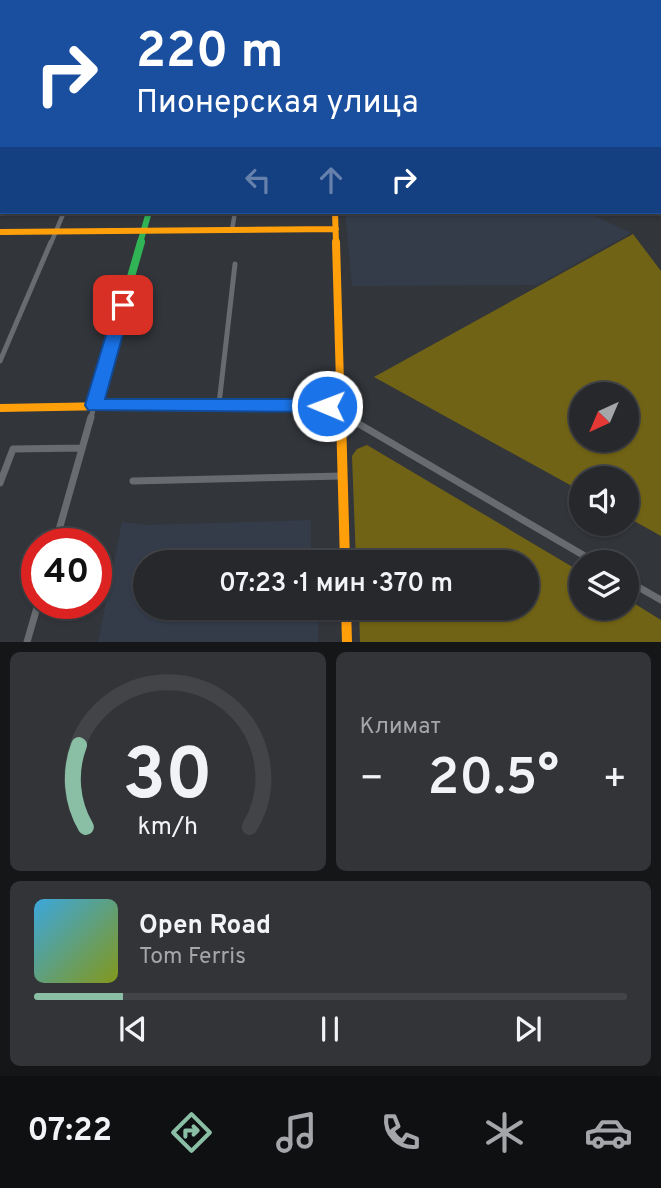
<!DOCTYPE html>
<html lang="ru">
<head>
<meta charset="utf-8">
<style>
	body { margin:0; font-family:Overpass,sans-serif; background:#323438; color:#f1f3f6; height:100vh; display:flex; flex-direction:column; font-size:26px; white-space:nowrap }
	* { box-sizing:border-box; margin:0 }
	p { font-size:23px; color:#a4a6a9 }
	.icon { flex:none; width:38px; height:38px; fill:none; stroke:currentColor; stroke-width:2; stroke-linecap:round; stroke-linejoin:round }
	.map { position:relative; height:642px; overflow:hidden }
	.side { display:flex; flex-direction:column; gap:10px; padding:10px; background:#151618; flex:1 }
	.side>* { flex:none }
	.banner { position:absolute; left:0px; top:0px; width:662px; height:214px; box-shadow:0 2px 5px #0004,0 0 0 2px #424448; background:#1a4fa0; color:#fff; overflow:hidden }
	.needle { width:46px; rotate:224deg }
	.buttons { position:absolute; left:569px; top:382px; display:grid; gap:14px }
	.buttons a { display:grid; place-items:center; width:70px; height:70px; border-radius:50%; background:#26282c; box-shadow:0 2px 5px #0004,0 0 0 2px #424448; font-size:35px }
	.speed { position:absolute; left:21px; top:528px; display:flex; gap:14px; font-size:35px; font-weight:700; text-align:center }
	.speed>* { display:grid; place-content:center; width:91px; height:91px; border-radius:50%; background:#26282c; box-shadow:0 2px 5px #0004,0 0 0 2px #424448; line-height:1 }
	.speed .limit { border:10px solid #d22; background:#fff; color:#111 }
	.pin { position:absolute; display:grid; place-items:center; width:60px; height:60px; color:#fff; margin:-30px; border-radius:14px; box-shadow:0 4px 10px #0006 }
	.me { position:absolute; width:77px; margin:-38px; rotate:271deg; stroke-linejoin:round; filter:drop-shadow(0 0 5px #0008) }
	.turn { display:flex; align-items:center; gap:24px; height:147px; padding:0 21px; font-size:32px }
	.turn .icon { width:91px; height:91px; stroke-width:2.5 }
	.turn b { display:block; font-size:49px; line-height:60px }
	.lanes { display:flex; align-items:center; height:66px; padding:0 21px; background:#0003; justify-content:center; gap:35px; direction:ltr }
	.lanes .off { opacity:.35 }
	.big { font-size:52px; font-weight:600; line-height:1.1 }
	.side .card { flex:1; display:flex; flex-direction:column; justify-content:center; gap:10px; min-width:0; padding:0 24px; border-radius:10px; background:#323438 }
	.side .dial { align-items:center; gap:0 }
	.dial svg { height:182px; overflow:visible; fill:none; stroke:#424448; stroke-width:7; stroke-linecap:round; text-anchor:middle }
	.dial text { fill:#f1f3f6; stroke:none }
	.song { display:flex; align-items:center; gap:21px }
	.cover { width:84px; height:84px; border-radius:10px; background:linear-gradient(135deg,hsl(200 70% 55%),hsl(70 70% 35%)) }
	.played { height:7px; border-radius:4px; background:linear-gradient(90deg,#8abfa5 15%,#424448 15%) }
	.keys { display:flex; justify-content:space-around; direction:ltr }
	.heat { display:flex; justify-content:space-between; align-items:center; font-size:38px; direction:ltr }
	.side .tiles { flex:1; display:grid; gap:10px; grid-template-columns:1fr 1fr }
	.card:last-child { grid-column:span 2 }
	.trip { position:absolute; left:133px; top:550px; width:406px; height:70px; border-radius:35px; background:#26282c; box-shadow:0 2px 5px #0004,0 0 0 2px #424448; font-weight:600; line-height:70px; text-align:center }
	.tab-bar { display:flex; height:112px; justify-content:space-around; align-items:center; background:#0f1012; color:#a4a6a9 }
	.tab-bar .icon { width:49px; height:49px }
	.tab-bar .active { color:#8abfa5 }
	.tab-bar b { font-size:32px; color:#f1f3f6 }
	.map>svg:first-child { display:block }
	.built { fill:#343c4a }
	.forest { fill:#716315; fill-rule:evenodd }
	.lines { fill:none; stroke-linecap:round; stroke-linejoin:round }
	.street-far2 { stroke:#686b6f; stroke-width:4.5 }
	.street-far1 { stroke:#686b6f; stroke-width:5 }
	.street { stroke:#686b6f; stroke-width:7 }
	.fast-far1 { stroke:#30b455; stroke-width:6 }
	.fast { stroke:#30b455; stroke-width:8 }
	.slow-far2 { stroke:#ff9f0a; stroke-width:6 }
	.slow-far1 { stroke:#ff9f0a; stroke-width:8 }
	.slow { stroke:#ff9f0a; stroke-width:10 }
	.route { fill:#1a73e8; stroke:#114b97; stroke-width:2 }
</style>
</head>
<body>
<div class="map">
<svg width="661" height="642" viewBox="0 0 661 642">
	<rect width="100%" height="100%" fill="#32353a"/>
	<!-- built -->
	<path class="built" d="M345 212H586L631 233 537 285 352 286Z
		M311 520V562H145V607H310L319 609 318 642H98L122 522 147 525Z"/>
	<!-- forest -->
	<path class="forest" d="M633 234 661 271V536L627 517 626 478H581V491L374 377ZM581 394H626V439H581Z
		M367 445 581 572V607H626L627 599 661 620V642H360L359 607H527V562H356L352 456 357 449Z"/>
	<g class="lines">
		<!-- street-far2 -->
		<path class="street-far2" d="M232 230 235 212
			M51 243 64 212"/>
		<!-- street-far1 -->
		<path class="street-far1" d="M0 361 51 242
			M219 404 235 264
			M341 413 350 418
			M91 418 94 406"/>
		<!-- street -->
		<path class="street" d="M347 417 595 562
			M133 481 343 476
			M0 483 13 449 82 448
			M55 544 91 417
			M626 580 661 600
			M27 642 38 604"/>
		<!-- fast-far1 -->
		<path class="fast-far1" d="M140 243 149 212"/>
		<!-- fast -->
		<path class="fast" d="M94 406 141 242"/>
		<!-- slow-far2 -->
		<path class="slow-far2" d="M0 174 2 171
			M335 212 336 243
			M0 232 336 229"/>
		<!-- slow-far1 -->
		<path class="slow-far1" d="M336 242 341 418
			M0 408 219 404 327 406 340 413"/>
		<!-- slow -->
		<path class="slow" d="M341 417 345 562
			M346 607 347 642"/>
	</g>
	<!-- route -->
	<path class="route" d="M123 300 131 305 105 399H327L333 401 336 406 333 410 327 412 88 410 85 405 115 305Z"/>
</svg>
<div class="buttons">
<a><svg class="needle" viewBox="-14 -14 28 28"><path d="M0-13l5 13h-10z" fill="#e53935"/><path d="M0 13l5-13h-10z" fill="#a4a6a9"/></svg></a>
<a><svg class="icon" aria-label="sound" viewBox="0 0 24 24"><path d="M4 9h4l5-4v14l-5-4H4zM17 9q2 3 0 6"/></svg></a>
<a><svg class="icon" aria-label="layers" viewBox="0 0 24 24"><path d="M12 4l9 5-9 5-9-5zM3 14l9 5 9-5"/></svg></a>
</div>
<div class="speed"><div class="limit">40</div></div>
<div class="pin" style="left:123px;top:305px;background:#d93025"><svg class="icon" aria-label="arrive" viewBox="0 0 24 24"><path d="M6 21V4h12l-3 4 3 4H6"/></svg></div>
<svg class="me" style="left:327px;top:406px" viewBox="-20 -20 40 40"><circle r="17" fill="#1a73e8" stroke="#fff" stroke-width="3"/><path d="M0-11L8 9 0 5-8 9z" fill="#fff"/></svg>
<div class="trip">07:23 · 1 мин · 370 m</div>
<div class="banner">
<div class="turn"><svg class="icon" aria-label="right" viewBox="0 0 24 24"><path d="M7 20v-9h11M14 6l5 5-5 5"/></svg><div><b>220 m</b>Пионерская улица</div></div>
<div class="lanes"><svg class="icon off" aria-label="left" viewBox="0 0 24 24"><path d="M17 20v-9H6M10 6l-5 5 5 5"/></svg><svg class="icon off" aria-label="ahead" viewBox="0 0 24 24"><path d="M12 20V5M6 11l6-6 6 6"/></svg><svg class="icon" aria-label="right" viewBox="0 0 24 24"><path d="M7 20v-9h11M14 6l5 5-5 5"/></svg></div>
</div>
</div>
<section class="side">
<div class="tiles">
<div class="card dial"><svg viewBox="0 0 100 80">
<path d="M14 69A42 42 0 1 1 86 69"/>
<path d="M14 69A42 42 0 0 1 11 33" stroke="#8abfa5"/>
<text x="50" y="56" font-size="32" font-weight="700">30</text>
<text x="50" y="72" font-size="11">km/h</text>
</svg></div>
<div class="card"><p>Климат</p>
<div class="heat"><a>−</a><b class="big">20.5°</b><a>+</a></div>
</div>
<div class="card">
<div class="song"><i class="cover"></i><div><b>Open Road</b><p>Tom Ferris</p></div></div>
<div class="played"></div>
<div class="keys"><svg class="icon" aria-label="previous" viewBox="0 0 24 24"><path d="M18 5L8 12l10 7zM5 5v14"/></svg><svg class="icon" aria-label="pause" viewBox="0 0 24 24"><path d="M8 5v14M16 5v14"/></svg><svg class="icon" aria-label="next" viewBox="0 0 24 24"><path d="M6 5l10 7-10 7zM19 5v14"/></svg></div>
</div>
</div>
</section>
<nav class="tab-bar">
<b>07:22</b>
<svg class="icon active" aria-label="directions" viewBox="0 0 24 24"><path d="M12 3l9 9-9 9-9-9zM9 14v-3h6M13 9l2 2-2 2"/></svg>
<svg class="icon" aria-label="music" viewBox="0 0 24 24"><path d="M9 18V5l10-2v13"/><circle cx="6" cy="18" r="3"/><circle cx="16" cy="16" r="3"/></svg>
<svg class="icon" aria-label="phone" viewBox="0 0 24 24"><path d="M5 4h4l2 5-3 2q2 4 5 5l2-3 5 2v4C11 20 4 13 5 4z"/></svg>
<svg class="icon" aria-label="climate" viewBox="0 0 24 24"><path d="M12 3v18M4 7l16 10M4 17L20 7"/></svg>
<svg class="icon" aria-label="car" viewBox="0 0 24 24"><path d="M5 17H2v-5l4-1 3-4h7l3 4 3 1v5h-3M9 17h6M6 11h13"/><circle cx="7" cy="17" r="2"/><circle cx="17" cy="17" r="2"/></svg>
</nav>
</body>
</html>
